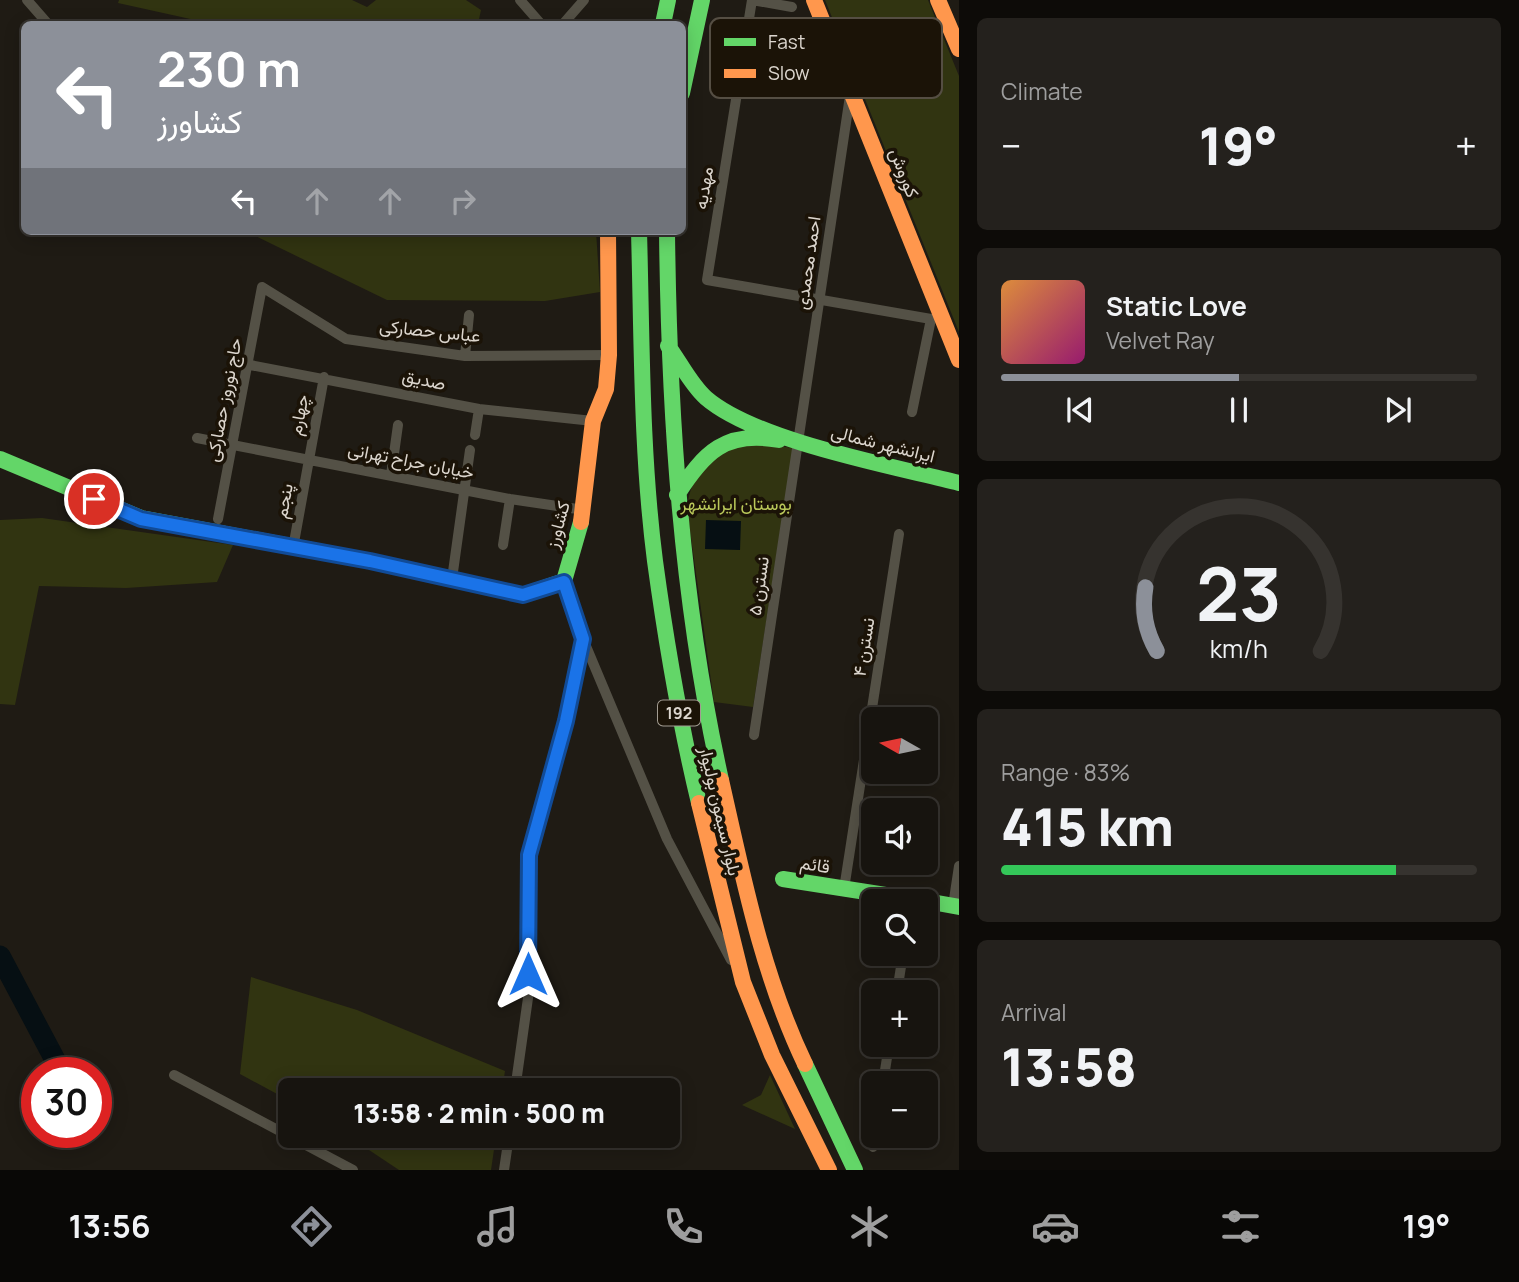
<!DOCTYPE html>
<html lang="en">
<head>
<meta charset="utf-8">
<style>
	body { margin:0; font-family:Manrope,Vazirmatn,sans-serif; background:#24211d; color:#f1f3f6; height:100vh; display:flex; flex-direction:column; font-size:26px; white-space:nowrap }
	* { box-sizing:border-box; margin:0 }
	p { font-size:23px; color:#9e9e9e }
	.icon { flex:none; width:38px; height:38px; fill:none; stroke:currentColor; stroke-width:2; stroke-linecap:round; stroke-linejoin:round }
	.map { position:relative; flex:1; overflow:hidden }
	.drawer { display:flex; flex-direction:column; gap:18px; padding:18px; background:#0d0b08; width:560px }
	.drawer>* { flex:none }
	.banner { position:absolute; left:21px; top:21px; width:665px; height:214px; border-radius:10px; box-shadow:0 4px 18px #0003,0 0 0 2px #36332f; background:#8c9099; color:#fff; overflow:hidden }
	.needle { width:46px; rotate:279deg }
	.controls { position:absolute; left:861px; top:707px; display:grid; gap:14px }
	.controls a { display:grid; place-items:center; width:77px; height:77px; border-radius:10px; background:#17140f; box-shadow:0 4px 18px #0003,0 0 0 2px #36332f; font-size:35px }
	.speed { position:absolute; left:21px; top:1057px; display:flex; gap:14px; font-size:35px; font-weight:700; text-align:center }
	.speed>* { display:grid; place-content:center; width:91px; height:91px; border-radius:50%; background:#17140f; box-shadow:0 4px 18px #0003,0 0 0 2px #36332f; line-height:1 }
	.speed .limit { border:10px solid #d22; background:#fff; color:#111 }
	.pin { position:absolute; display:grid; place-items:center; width:60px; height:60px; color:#fff; margin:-30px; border:4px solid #fff; border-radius:50%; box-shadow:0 2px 7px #0007 }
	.me { position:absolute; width:77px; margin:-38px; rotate:0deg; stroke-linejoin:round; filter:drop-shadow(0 0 5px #0008) }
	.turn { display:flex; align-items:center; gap:24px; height:147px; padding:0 21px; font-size:32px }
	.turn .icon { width:91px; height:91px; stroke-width:2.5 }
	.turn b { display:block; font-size:49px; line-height:60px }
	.lanes { display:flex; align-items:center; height:66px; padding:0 21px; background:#0003; justify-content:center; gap:35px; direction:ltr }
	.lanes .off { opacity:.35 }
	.big { font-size:52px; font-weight:800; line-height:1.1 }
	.drawer .tile { flex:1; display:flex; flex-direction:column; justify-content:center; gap:10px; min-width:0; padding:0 24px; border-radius:10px; background:#24211d }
	.drawer .dial { align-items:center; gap:0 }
	.dial svg { height:182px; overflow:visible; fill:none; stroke:#36332f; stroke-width:7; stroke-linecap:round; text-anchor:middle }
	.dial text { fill:#f1f3f6; stroke:none }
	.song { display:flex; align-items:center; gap:21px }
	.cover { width:84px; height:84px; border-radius:10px; background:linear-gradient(135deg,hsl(30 70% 55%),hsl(320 70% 35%)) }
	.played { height:7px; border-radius:4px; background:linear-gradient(90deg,#8c9099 50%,#36332f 50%) }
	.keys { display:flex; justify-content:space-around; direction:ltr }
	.heat { display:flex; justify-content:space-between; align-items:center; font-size:38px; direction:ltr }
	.charge { height:10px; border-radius:5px; background:linear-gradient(90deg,#34c759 83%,#36332f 0) }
	.trip { position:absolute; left:278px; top:1078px; width:402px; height:70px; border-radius:10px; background:#17140f; box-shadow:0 4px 18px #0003,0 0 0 2px #36332f; font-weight:800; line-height:70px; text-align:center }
	.menu { display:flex; height:112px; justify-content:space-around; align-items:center; background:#090806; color:#9e9e9e }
	.menu .icon { width:49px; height:49px }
	.menu .active { color:#8c9099 }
	.menu b { font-size:32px; color:#f1f3f6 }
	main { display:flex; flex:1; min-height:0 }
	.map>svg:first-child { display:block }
	.green { fill:#313411 }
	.water { fill:#060f13 }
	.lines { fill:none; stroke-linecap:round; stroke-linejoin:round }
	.river { stroke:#060f13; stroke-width:21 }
	.street { stroke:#545146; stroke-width:10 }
	.fast { stroke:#63d668; stroke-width:16 }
	.slow { stroke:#ff974d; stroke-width:16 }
	.route-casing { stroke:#114b97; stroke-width:18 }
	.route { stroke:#1a73e8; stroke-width:12 }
	.labels { text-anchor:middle; stroke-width:7; stroke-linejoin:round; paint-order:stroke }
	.shield { fill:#1b1307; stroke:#a29c92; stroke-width:2 }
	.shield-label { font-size:16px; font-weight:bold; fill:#dcd6ce }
	.street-label { font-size:18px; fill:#dcd6ce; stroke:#1b1307 }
	.park-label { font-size:18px; fill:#bac85a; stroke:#1b1307 }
	.key { fill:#1b1307; stroke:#554e43; stroke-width:2 }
	.key-label { font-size:19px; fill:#dcd6ce }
</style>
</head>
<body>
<main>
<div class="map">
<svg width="959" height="1170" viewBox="0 0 959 1170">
	<rect width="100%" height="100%" fill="#1f1b14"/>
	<!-- green -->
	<path class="green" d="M119 0H352L367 7 376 0H466L481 10 478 24H213L118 3Z
		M825 0H928L959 76V332Z
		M245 231H596L600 292 545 301 387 300Z
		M747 441 793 448 753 707 714 702 687 509C690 472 714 455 747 441Z
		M42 518 233 545 217 582 126 588 39 586 15 705 0 704V520Z
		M251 977 357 1010 505 1071 502 1090H290V1101L240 1074Z
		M770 1075 795 1129 742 1105 761 1095Z
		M348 1136H496L491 1170H399Z"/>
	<!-- water -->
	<path class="water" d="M706 520 741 521 740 550 705 549Z"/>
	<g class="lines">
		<!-- river -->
		<path class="river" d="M0 956 62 1073"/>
		<!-- street -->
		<path class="street" d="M27 0 48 24
			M520 0 541 24
			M792 7 752 0 707 280 931 319 912 412
			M563 24 584 0
			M465 356 469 315
			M250 365 479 409 593 421
			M475 435 479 409
			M197 438 510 499 584 510
			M391 475 398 425
			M218 519 262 287 346 339 465 356 609 355
			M503 545 510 499
			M293 548 324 377
			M452 579 470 450
			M583 639 667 839 731 960
			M754 735 850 96
			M844 889 899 534
			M953 906 959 866
			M897 992 903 954
			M174 1075 353 1170
			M883 1083 889 1045
			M515 1090 528 998 529 855 566 721 583 639 564 581
			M873 1147 875 1136
			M504 1170 509 1136"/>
		<!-- fast -->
		<path class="fast" d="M663 24 668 0
			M682 93 702 0
			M639 231C642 341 641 452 655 561 666 642 680 724 699 803
			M667 231C669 415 681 600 721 780
			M668 346C680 362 691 385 706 398 756 441 892 466 959 483
			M0 459 141 518 370 561 523 595 564 581 581 522
			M677 495C704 452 726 430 779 440
			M783 879 924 901
			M926 901 959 907
			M805 1064 855 1170"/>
		<!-- slow -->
		<path class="slow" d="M814 0 959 360
			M938 0 959 49
			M581 522 593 421 606 389 609 355 608 231
			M721 780C743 877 762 974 805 1064
			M699 803 743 982 772 1055 829 1170"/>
	</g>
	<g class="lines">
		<!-- route casing -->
		<g class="route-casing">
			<path id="route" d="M94 499 141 519 370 561 523 595 564 582 583 639 566 721 529 855 528 974"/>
		</g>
		<!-- route -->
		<use href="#route" class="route"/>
	</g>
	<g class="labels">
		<!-- shield labels -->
		<rect class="shield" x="658" y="700.5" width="42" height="25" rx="5"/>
		<g class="shield-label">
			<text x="679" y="719">192</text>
		</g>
		<!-- street labels -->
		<g class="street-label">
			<text transform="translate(904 173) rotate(69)" y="6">کوروش</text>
			<text transform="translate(704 188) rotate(-81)" y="6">مهدیه</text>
			<text transform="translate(808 263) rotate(-82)" y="6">احمد محمدی</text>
			<text transform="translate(430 331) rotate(6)" y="6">عباس حصارکی</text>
			<text transform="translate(424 380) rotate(12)" y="6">صدیق</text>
			<text transform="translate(224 400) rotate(-79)" y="6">حاج نوروز حصارکی</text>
			<text transform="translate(299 415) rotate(-79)" y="6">چهارم</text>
			<text transform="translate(883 444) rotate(14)" y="6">ایرانشهر شمالی</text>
			<text transform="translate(411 461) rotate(11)" y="6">خیابان جراح تهرانی</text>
			<text transform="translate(284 501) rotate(-80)" y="6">پنجم</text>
			<text transform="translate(558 525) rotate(-75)" y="6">کشاورز</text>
			<text transform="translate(759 586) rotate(-82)" y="6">نسترن ۵</text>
			<text transform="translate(864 647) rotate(-81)" y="6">نسترن ۴</text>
			<text transform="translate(720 811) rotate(77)" y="6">بلوار سیمون بولیوار</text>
			<text transform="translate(815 865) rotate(9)" y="6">قائم</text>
		</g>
		<!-- park labels -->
		<g class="park-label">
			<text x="736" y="510">بوستان ایرانشهر</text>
		</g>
	</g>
	<!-- legend -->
	<rect x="710" y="18" width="232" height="80" rx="10" class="key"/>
	<rect x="724" y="38" width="32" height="8" fill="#63d668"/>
	<rect x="724" y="69" width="32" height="9" fill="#ff974d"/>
	<g class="key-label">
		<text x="768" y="49">Fast</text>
		<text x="768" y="80">Slow</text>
	</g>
</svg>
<div class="controls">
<a><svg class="needle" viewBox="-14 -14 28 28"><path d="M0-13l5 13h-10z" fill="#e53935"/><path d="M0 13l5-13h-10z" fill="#9e9e9e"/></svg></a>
<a><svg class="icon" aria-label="sound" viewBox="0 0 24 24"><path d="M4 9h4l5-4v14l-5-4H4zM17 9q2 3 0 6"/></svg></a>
<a><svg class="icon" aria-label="search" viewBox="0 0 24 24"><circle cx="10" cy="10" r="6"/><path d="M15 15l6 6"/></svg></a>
<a>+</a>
<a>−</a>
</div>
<div class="speed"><div class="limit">30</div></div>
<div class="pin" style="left:94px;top:499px;background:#d93025"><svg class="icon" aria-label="arrive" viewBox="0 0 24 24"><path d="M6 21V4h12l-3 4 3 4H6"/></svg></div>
<svg class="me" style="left:528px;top:974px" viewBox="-20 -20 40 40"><path d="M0-17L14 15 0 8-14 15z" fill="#1a73e8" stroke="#fff" stroke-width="4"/></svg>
<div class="trip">13:58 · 2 min · 500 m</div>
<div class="banner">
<div class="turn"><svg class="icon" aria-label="left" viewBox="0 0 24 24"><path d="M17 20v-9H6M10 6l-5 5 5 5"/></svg><div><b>230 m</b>کشاورز</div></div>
<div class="lanes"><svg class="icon" aria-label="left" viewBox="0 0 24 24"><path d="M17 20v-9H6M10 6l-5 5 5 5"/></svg><svg class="icon off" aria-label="ahead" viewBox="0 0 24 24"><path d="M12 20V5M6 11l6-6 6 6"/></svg><svg class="icon off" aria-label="ahead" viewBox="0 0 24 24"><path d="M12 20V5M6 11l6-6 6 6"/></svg><svg class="icon off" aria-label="right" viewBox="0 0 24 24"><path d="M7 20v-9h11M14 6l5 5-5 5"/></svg></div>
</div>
</div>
<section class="drawer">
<div class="tile"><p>Climate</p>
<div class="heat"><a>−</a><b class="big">19°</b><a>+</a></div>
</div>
<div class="tile">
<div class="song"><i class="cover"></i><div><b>Static Love</b><p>Velvet Ray</p></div></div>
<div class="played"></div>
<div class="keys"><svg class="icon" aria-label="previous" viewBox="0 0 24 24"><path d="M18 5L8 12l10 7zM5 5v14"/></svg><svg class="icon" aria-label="pause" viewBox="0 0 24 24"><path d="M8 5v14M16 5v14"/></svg><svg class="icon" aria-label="next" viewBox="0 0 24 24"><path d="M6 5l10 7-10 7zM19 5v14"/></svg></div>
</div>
<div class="tile dial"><svg viewBox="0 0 100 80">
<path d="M14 69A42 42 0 1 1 86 69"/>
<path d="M14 69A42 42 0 0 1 9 41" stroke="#8c9099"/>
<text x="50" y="56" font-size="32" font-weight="700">23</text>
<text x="50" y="72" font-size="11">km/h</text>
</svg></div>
<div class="tile"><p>Range · 83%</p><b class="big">415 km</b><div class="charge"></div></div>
<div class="tile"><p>Arrival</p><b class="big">13:58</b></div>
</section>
</main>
<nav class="menu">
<b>13:56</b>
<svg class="icon active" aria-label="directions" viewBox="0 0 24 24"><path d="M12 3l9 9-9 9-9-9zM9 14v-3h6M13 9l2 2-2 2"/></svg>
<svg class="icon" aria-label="music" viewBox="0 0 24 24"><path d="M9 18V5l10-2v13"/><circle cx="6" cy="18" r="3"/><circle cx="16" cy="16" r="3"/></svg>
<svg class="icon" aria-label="phone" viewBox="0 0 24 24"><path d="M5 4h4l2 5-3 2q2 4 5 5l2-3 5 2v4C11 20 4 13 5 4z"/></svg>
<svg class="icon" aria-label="climate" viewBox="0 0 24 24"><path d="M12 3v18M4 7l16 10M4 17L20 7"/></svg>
<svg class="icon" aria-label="car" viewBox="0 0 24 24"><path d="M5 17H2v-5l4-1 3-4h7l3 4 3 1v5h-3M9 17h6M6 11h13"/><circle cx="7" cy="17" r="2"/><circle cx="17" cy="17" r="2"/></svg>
<svg class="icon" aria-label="filters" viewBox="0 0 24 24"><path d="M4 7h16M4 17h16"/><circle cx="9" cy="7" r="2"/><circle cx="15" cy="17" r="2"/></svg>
<b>19°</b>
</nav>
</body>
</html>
